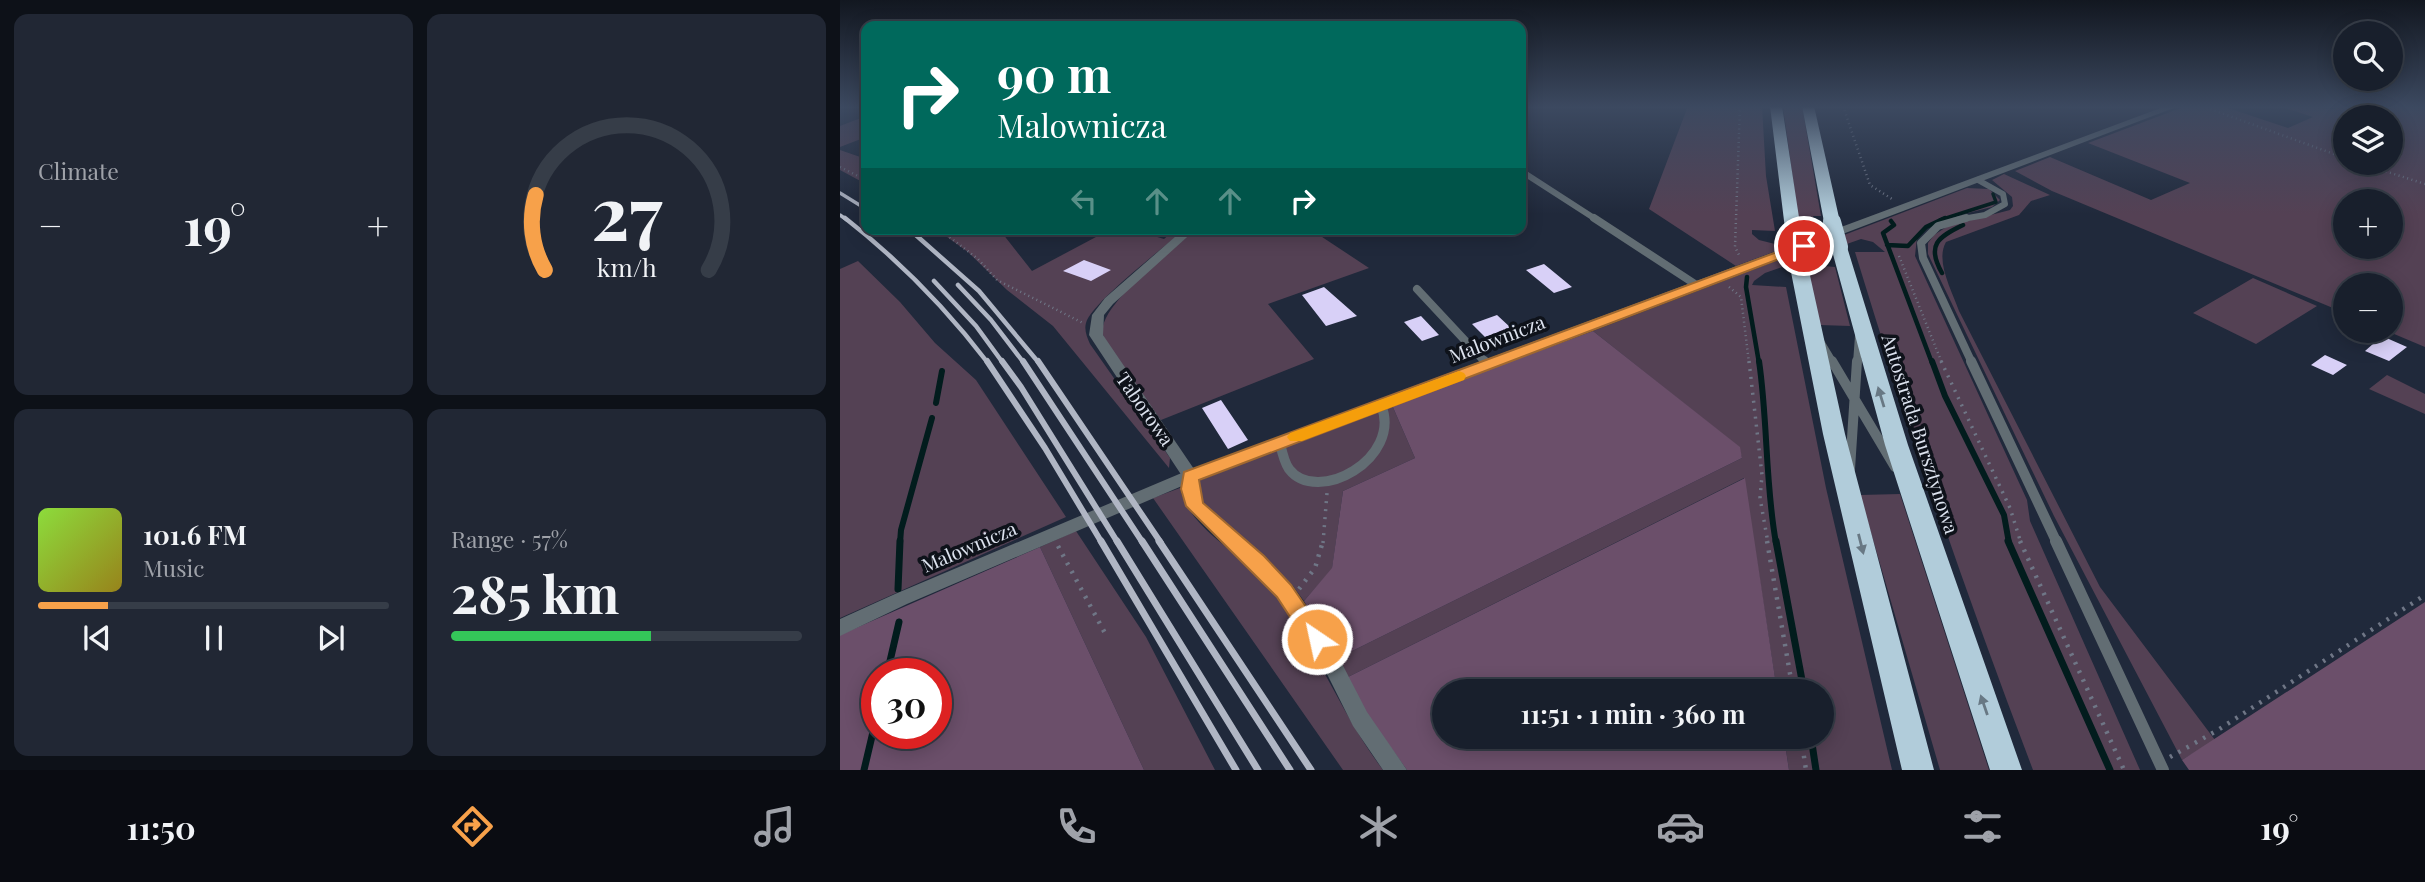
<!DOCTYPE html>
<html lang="en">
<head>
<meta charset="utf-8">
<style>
	body { margin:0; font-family:"Playfair Display",serif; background:#212734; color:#f1f3f6; height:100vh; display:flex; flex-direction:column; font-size:26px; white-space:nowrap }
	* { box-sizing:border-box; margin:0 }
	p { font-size:23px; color:#9fa2a9 }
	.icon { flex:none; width:38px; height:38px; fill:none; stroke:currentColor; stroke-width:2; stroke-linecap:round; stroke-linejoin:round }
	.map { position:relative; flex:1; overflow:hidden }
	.sheet { display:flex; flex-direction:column; gap:14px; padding:14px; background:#0d1118; width:840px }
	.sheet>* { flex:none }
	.hud { position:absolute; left:21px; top:21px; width:665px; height:214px; border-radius:14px; box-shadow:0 4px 18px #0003,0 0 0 2px #363d48; background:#00695c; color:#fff; overflow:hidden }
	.fabs { position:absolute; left:1493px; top:21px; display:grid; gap:14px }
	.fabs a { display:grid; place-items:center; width:70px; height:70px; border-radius:50%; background:#181f2c; box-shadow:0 4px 18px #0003,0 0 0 2px #363d48; font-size:35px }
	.speed { position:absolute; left:21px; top:658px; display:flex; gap:14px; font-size:35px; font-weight:700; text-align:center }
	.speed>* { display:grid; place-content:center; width:91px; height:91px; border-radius:50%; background:#181f2c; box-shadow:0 4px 18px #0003,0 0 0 2px #363d48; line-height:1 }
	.speed .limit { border:10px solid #d22; background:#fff; color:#111 }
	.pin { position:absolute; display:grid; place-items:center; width:60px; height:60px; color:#fff; margin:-30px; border:4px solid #fff; border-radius:50%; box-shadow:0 2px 7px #0007 }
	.me { position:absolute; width:77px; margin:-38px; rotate:326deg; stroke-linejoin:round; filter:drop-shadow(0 0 5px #0008) }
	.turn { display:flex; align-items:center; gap:24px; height:147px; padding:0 21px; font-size:32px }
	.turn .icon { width:91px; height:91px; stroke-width:2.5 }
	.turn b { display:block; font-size:49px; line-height:60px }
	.lanes { display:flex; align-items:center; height:66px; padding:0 21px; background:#0003; justify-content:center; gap:35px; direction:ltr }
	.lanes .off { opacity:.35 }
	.big { font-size:52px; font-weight:700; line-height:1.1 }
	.sheet .tile { flex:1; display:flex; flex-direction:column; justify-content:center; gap:10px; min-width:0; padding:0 24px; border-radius:14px; background:#212734 }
	.sheet .dial { align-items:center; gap:0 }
	.dial svg { height:182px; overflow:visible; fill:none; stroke:#363d48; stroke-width:7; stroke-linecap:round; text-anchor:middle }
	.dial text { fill:#f1f3f6; stroke:none }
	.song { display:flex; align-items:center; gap:21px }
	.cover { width:84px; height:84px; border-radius:10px; background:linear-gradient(135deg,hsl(90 70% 55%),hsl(50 70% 35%)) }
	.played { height:7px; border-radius:4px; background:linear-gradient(90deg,#f7a14a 20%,#363d48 20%) }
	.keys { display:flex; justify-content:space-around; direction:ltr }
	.heat { display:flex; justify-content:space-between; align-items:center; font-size:38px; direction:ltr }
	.charge { height:10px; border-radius:5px; background:linear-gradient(90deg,#34c759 57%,#363d48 0) }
	.sheet .tiles { flex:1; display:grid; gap:14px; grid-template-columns:repeat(2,1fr) }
	.trip { position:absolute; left:592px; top:679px; width:402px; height:70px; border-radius:35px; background:#181f2c; box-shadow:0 4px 18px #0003,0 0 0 2px #363d48; font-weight:700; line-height:70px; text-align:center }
	.menu { display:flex; height:112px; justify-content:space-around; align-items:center; background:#0a0c12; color:#9fa2a9 }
	.menu .icon { width:49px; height:49px }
	.menu .selected { color:#f7a14a }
	.menu b { font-size:32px; color:#f1f3f6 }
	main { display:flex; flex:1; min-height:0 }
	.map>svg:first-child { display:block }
	.green { fill:#544154; fill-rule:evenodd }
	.forest { fill:#6b4f6a; fill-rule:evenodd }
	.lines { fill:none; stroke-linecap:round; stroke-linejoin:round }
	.stream-far3 { stroke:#021c1d; stroke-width:3.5 }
	.stream-far2 { stroke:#021c1d; stroke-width:4.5 }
	.stream-far1 { stroke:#021c1d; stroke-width:6 }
	.stream { stroke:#021c1d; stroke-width:7 }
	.building { fill:#d8d0f7 }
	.path-far2 { stroke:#6f7686; stroke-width:2.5; stroke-dasharray:1 3.5; stroke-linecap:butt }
	.path-far1 { stroke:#6f7686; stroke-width:3.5; stroke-dasharray:2 6; stroke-linecap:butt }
	.path { stroke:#6f7686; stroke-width:4.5; stroke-dasharray:2.5 7; stroke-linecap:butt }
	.service-far3 { stroke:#626d73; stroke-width:6 }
	.service-far2 { stroke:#626d73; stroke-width:8 }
	.service-far1 { stroke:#626d73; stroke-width:10 }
	.service { stroke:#626d73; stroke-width:12 }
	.minor { fill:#626d73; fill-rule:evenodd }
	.tertiary { fill:#626d73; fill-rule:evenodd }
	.motorway { fill:#b1ccda; fill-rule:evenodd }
	.rail-far3 { stroke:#b0b6c4; stroke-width:3.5 }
	.rail-far2 { stroke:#b0b6c4; stroke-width:4.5 }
	.rail-far1 { stroke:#b0b6c4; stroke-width:6 }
	.rail { stroke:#b0b6c4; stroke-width:7 }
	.motorway-bridge { stroke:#b1ccda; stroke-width:18 }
	.oneway { fill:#687884 }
	.route { fill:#f7a14a; stroke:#a16930; stroke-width:2 }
	.slow { fill:#f59e0b }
	.labels { text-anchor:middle; stroke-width:7; stroke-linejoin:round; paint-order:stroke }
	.street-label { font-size:19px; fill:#dde3ef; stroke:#0e121a }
</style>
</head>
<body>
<main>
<section class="sheet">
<div class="tiles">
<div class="tile"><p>Climate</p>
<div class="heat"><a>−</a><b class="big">19°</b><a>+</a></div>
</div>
<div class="tile dial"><svg viewBox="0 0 100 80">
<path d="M14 69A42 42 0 1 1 86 69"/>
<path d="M14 69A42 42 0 0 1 10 36" stroke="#f7a14a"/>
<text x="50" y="56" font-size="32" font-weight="700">27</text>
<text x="50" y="72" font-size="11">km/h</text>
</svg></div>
<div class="tile">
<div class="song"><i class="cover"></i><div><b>101.6 FM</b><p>Music</p></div></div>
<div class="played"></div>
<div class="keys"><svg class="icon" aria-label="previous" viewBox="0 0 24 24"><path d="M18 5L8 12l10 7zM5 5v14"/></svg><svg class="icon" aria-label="pause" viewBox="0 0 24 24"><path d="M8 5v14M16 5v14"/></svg><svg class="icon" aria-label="next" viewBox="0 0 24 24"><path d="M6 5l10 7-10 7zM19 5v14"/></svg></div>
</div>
<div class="tile"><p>Range · 57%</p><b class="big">285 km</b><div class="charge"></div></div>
</div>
</section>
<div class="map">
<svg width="1585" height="770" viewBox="0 0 1585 770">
	<rect width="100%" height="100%" fill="#20293b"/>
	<!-- green -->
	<path class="green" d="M848 106H922L926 176 935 231 912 230V234L919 240 935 244 936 251 896 266 809 209Z
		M943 106H962L981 216H973L976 228 969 230 967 217H958Z
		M1346 106H1382L1448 128 1473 117 1439 106 1495 109 1500 106H1585V347L1547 331H1550V285H1505V313L1212 191 1175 171 1210 157 1311 200 1350 183 1248 143ZM1505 117H1550V163H1505ZM1505 201H1550V247H1505Z
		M26 116V137L0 147V126Z
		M0 150 26 159V184L0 170Z
		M1164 174 1210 195 1191 201 1179 215 1106 242C1095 261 1112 291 1119 311L1260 587 1375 740 1342 760 1214 516 1088 254V243L1094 235 1108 226 1170 210 1173 206 1172 197 1152 180Z
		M1127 188 1149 189 1160 200 1152 207 1103 219 1088 226 1077 237 1075 256 1187 500 1190 521 1300 770H1193C1128 599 1068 427 1015 252H1045L1033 242 1021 239 925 273 914 281 912 285 946 287 986 488 1052 770H949L944 737H982V691H937L904 478 508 677 496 659 902 458 899 447 753 331Z
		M96 229H159L192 271 271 229H290L324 239 336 229H345C326 246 251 303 246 323 244 330 247 337 250 344L330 458 329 468 213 326 167 290 128 252Z
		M356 229H470L529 268 428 304 474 359 321 420C306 399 270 358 263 335 255 307 335 248 356 229Z
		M982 256 984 266 995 267 1010 326 980 325 968 270H977L975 258Z
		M18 261 60 302 95 343 136 380 226 517 0 618V269Z
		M1413 278 1477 306 1416 344 1353 313Z
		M1547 375 1585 394V414L1529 389Z
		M552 405 575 458 503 491 492 569 464 601 453 586 372 515 361 501 356 482Z
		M340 488C346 523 394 550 418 575 472 632 496 708 543 770H503L313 498Z
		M1060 494 1149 770H1100L1020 495Z
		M236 531 306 637 375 770H304L200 547Z"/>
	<!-- forest -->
	<path class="forest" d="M753 331 900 447 902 458 496 659 464 601 492 568 503 491 575 458 552 405Z
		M905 478 937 691H604V737H944L949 770H567L522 708 508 677Z
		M200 547 304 770H0V635ZM37 674H96V733H37Z
		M1585 602V770H1349L1342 760Z"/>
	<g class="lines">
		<!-- stream-far3 -->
		<path class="stream-far3" d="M1100 220 1156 202 1153 194"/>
		<!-- stream-far2 -->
		<path class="stream-far2" d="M1051 221 1054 225 1043 233 1092 363
			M1047 245 1068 246 1086 227 1105 218
			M1102 273C1086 245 1098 237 1123 225
			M907 277 906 287 919 363"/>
		<!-- stream-far1 -->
		<path class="stream-far1" d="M919 361C928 422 925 483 936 543
			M1092 361 1105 396 1164 515 1169 543
			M96 403 102 371
			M60 543 61 530 92 418"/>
		<!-- stream -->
		<path class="stream" d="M936 541 964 691
			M1168 541 1270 770
			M58 589 60 541
			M47 674 59 622
			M971 737 976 770
			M24 770 37 715"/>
	</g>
	<!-- building -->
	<path class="building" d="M244 260 271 270 251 281 223 271Z
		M704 264 732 287 714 293 686 270Z
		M484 287 517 316 486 326 462 295Z
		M657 315 671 328 645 337 632 324Z
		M581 316 599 335 582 341 564 322Z
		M1542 336 1567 347 1549 361 1525 351Z
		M1485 355 1507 365 1493 375 1471 365Z
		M381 400 408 440 388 449 362 408Z"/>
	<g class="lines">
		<!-- path-far2 -->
		<path class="path-far2" d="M900 106 895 247 900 257
			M1003 106 1030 185 1052 199
			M1362 106 1505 158
			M1520 163 1585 184
			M0 167 26 180
			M99 229 138 259 157 280 243 323
			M1059 256 1102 363
			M889 287 901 297 909 363"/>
		<!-- path-far1 -->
		<path class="path-far1" d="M909 361 922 475 920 498 928 543
			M1101 361 1170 508 1181 543
			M483 543 487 493"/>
		<!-- path -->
		<path class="path" d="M927 541 953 691
			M1180 541 1284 770
			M218 546 266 635
			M459 589 475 568 483 541
			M961 737 966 770
			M1330 757 1378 730 1585 595"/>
		<!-- service-far3 -->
		<path class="service-far3" d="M681 171 757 220
			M1117 220 1145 215 1165 204 1163 194 1138 180"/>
		<!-- service-far2 -->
		<path class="service-far2" d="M754 218 858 286
			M1126 218 1098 226 1081 243 1083 258 1132 363
			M577 289 646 363
			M981 343 993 363
			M1017 363 1019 336"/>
		<!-- service-far1 -->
		<path class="service-far1" d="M644 361 648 365
			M992 361 1055 467
			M1131 361 1217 543
			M440 443C442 452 444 462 449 469 477 506 563 458 541 405
			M1010 469 1017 361"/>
		<!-- service -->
		<path class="service" d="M1216 541 1323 770"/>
		<!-- minor -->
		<path class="minor" d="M344 229H356L273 304 264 315 263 335 356 472 362 503 423 557 450 586 497 654 527 712 567 770H543L513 726 483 666 438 596 411 567 349 510 342 490V476L249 335 252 315 265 298Z"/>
		<!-- tertiary -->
		<path class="tertiary" d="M1326 106H1339L356 480 67 604 0 636V619L55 594 344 472Z"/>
		<!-- motorway -->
		<path class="motorway" d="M930 106H942L962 237 954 242 946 237Z
			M962 106H974L1000 222 998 225 992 227 984 222Z
			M999 242 1007 247 1068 445 1182 770H1150L1045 445 991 247Z
			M958 257 967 262 1005 434 1094 770H1062L983 434 949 262Z"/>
		<!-- rail-far3 -->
		<path class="rail-far3" d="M0 193 26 209
			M0 215 7 220"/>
		<!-- rail-far2 -->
		<path class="rail-far2" d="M5 218C60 261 106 308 148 363
			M69 229 139 291 199 363
			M94 281 136 326 163 363
			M118 285 151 320 184 363"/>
		<!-- rail-far1 -->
		<path class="rail-far1" d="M147 361 205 448 262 543
			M162 361 181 387 278 543
			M183 361 303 543
			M198 361 321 543"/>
		<!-- rail -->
		<path class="rail" d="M261 541 396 770
			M277 541 418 770
			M302 541 450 770
			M319 541 471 770"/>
		<!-- motorway-bridge -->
		<path class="motorway-bridge" d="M992 222 999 247
			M954 237 958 262"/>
	</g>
	<!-- one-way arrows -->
	<defs><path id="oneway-solid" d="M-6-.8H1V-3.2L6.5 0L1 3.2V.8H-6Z" transform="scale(1.75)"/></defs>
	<g class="oneway">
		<use href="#oneway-solid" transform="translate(1041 397) rotate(-107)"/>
		<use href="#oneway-solid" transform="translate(1021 544) rotate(76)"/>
		<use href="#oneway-solid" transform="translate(1144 705) rotate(-109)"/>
	</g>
	<!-- sky -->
	<linearGradient id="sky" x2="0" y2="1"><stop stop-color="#121720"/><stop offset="0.5" stop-color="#3c4960"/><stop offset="1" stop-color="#3c4960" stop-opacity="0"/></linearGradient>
	<rect width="1585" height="214" fill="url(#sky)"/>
	<!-- route -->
	<path class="route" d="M964 242 968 243V248L359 480 363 503 424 556 451 585 484 633 487 639 484 646 477 649 469 646 437 597 346 506 341 489 344 472Z"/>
	<!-- slow -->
	<path class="slow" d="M619 371 624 373 626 376 624 380 462 441H450L447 437 450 433Z"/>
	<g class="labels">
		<!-- street labels -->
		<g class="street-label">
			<text transform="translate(657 339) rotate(-21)" y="7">Malownicza</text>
			<text transform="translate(305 409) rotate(55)" y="7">Taborowa</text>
			<text transform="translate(1080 434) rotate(72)" y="7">Autostrada Bursztynowa</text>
			<text transform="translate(129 547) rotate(-23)" y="7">Malownicza</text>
		</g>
	</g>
</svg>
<div class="fabs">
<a><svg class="icon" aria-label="search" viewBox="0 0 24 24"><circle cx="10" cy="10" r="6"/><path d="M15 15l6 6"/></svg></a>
<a><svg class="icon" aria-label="layers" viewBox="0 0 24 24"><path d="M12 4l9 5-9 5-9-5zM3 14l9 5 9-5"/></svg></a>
<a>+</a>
<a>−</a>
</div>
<div class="speed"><div class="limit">30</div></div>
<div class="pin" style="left:964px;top:246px;background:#d93025"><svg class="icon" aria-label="arrive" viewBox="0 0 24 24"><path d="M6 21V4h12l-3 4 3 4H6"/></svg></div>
<svg class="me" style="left:477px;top:639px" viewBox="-20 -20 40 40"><circle r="17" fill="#f7a14a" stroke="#fff" stroke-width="3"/><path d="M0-11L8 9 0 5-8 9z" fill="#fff"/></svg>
<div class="trip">11:51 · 1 min · 360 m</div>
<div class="hud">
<div class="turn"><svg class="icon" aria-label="right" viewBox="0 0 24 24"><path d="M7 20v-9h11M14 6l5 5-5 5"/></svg><div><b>90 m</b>Malownicza</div></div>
<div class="lanes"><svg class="icon off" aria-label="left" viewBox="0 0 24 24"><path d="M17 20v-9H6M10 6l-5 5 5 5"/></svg><svg class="icon off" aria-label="ahead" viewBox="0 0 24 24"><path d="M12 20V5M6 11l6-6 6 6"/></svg><svg class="icon off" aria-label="ahead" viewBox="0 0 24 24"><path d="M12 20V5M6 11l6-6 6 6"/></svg><svg class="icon" aria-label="right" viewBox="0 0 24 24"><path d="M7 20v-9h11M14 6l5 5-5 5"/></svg></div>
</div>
</div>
</main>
<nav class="menu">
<b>11:50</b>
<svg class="icon selected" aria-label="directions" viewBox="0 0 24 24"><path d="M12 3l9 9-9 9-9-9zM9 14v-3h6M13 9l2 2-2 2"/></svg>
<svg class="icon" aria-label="music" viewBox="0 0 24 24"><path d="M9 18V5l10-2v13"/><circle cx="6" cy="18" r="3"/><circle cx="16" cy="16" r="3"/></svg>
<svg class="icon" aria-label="phone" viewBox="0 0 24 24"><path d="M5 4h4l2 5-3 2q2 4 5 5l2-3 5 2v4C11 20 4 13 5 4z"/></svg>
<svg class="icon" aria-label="climate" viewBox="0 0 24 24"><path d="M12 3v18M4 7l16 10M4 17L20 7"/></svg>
<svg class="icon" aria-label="car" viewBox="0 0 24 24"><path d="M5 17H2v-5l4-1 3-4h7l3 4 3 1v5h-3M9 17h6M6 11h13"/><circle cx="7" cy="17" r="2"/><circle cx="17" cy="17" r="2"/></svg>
<svg class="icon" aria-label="filters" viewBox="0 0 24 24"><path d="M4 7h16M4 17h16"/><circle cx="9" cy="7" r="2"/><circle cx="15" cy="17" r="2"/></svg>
<b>19°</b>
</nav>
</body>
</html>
